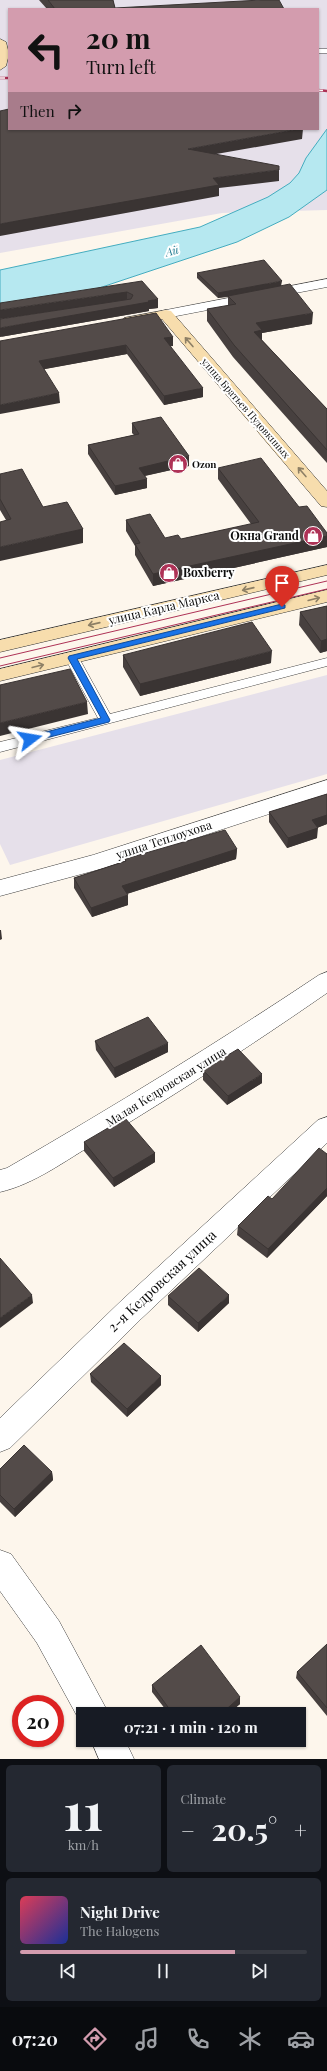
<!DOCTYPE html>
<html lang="en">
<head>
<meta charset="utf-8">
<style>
	body { margin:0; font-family:"Playfair Display",serif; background:#242831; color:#f1f3f6; height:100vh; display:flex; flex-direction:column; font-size:15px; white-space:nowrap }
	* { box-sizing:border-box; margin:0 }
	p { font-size:13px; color:#9ea1a6 }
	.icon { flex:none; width:22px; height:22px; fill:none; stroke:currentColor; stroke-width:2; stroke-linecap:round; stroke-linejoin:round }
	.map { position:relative; height:1759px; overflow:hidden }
	.sheet { display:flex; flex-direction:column; gap:6px; padding:6px; background:#0d0f14; flex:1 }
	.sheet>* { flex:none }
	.hud { position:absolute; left:8px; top:8px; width:311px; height:122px; border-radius:0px; box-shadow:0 1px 3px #0004; background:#d39cae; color:#111; overflow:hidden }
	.speed { position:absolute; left:12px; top:1695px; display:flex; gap:8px; font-size:20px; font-weight:700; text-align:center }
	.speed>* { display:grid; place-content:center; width:52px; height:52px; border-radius:50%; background:#171b24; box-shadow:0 1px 3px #0004; line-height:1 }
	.speed .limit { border:6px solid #d22; background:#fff; color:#111 }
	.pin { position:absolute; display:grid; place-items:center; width:34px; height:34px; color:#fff; margin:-41px -17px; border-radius:50% 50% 50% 0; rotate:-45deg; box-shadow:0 0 4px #0007 }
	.pin .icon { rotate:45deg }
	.me { position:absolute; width:44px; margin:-22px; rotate:76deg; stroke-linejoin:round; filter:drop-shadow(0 0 3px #0008) }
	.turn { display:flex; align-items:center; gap:14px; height:84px; padding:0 12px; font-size:18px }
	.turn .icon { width:52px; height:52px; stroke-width:2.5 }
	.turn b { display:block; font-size:28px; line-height:34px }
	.then { display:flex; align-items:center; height:38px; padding:0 12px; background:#0003; gap:8px; font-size:15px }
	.big { font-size:30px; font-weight:700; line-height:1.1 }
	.sheet .card { flex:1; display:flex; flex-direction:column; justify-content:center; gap:6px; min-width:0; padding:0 14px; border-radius:6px; background:#242831 }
	.sheet .dial { align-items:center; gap:0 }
	.dial b { font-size:52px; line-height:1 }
	.song { display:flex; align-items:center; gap:12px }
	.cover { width:48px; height:48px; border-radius:6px; background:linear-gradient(135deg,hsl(350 70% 55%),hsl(230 70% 35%)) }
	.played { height:4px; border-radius:2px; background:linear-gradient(90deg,#d39cae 75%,#363941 75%) }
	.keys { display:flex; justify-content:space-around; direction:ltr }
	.heat { display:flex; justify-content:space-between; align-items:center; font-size:22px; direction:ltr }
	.sheet .tiles { flex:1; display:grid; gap:6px; grid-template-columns:1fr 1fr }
	.card:last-child { grid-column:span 2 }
	.trip { position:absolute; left:76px; top:1707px; width:230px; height:40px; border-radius:0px; background:#171b24; box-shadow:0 1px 3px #0004; font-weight:700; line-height:40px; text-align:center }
	.tab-bar { display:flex; height:64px; justify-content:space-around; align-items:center; background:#090b0e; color:#9ea1a6 }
	.tab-bar .icon { width:28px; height:28px }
	.tab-bar .on { color:#d39cae }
	.tab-bar b { font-size:18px; color:#f1f3f6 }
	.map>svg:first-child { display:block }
	.industrial { fill:#e6e0ea; fill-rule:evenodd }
	.water { fill:#b6e8f0; stroke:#44acbf }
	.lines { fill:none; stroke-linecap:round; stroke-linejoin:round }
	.lane-casing { stroke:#3f3f3f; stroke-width:1 }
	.street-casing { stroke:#3f3f3f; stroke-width:1 }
	.secondary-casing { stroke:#2e2e2e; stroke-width:1 }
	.lane { fill:#fff; fill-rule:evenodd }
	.street { fill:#fff; fill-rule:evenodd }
	.secondary { fill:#f7ddad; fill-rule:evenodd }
	.tram { stroke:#ae3256; stroke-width:1 }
	.rail-casing { stroke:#ae3256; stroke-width:2.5 }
	.rail { stroke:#fff; stroke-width:1.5; stroke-dasharray:5; stroke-linecap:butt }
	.wall { fill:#47403f }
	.shaded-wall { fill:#3a3433 }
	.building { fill:#534b49; stroke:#3a3433 }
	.oneway { stroke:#8d7f65 }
	.route { fill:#1a73e8; stroke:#114b97 }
	.labels { text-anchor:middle; stroke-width:4; stroke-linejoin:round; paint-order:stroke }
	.far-street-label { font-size:10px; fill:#0c0c0c; stroke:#fff }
	.far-poi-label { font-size:10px; font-weight:bold; fill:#0c0c0c; stroke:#fff; text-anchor:start }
	.far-water-label { font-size:11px; font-style:italic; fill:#227b91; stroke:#fff }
	.poi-label { font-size:12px; font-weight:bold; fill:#0c0c0c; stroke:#fff; text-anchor:end }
	.street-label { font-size:12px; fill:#0c0c0c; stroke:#fff }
	.near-street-label { font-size:14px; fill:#0c0c0c; stroke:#fff }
</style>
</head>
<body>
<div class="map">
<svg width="327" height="1759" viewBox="0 0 327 1759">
	<rect width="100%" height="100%" fill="#fdf6ec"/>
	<!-- industrial -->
	<path class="industrial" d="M0 0H327V210L222 213 0 253ZM9 9H318V129H9Z
		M327 675V774L10 865 0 844V760Z"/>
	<!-- water -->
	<path class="water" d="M327 129V190L289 217 237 242 72 297 0 308V270L200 227 268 197 290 183 299 173 306 158Z"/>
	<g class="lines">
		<!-- lane casing -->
		<g class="lane-casing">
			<path id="lane" d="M318 49H327V53H318Z
				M72 654 77 655 79 658 110 714 327 658V666L0 752V742L98 718 65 658 67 655Z"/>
		</g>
		<!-- street casing -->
		<g class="street-casing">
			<path id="street" d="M327 279V287L166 318 161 317 159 314 161 311 166 310Z
				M327 780V795L104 868 0 896V880L93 855Z
				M327 972V993C252 1045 175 1095 97 1142 66 1160 35 1184 0 1192V1170L7 1168C113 1107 217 1043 319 975Z
				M327 1117V1143L141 1319 10 1448 0 1452V1418L121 1301 318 1120Z
				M0 1550 11 1554 59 1621 109 1714H83V1726L82 1725 37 1643 0 1591Z
				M91 1740H125L134 1759H99Z"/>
		</g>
		<!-- secondary casing -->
		<g class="secondary-casing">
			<path id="secondary" d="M0 39 6 42 9 54 6 66 0 70Z
				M166 310 171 311 327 491V507L321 506 162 319 129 326 124 324 121 321 124 318Z
				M327 565V575L0 652V640Z
				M327 590V602L0 681V669Z"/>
		</g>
		<!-- lane -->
		<use href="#lane" class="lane"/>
		<!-- street -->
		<use href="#street" class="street"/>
		<!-- secondary -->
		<use href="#secondary" class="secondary"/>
		<!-- tram -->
		<path class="tram" d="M0 658 327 581
			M0 666 327 589"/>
		<!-- rail casing -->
		<g class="rail-casing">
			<path id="rail" d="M0 78H9
				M318 90 327 91"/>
		</g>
		<!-- rail -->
		<use href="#rail" class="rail"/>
	</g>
	<!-- wall -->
	<path class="wall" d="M39 0H113L115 8 284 9H47Z
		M197 273 281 286 312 324 262 333V340L327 409V463L233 357 207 321V309L228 306V297L218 298 197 278Z
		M142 281 158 308 149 309V311L0 337Z
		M173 337V346H170L203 397 164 405 127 354 44 369 60 403 0 341Z
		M132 423 189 466 145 476 147 488 115 495 88 454V445L134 435 132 433Z
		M218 468 299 507 327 533V547L153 586 135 555V546L126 531V520L165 538 181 539 251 524 218 479Z
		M0 474 43 507 83 529V543L6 520 0 510Z
		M327 606V651L320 653 299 625 300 612Z
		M123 655 271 663 140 696 123 667Z
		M327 790V824L317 828V838L287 848 269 822V812L327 794Z
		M237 849 236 859 127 894 128 905 92 917 74 888V878L125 861V859Z
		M95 1041 168 1052 115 1078 96 1050Z
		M203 1070 262 1083 227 1105 203 1080Z
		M84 1142 155 1153V1162L114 1187 84 1151Z
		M327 1154V1196L267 1258 237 1235 238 1226 272 1199Z
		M168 1296 229 1303 198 1332 168 1305Z
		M90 1374 161 1385 127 1417 91 1382Z
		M0 1469 52 1472 53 1480 15 1517 0 1502Z
		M327 1644V1716L296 1678 297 1672Z
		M152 1685 240 1697V1704L228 1714H169L152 1692Z
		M188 1740H197L191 1745Z"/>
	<!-- shaded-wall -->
	<path class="shaded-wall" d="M299 129H303L302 139 188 159V149Z
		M279 170V181L219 188V196L0 236V224L213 178Z
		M282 281 281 286 218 298V293Z
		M127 292V301L0 319V310Z
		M158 299V308L149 309V311L0 337V328Z
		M313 313 312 324 262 333V342L254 332 256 323Z
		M173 337V346L164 347V338Z
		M126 345 127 354 40 370 39 361Z
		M203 388V397L164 405V396Z
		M59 393 60 403 0 414V405Z
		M189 456V466L139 477V468Z
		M147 479V488L115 495V486Z
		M83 529V543L0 561V547Z
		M327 536V547L153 586V574Z
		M327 639V651L320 653 321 641Z
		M272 651 271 663 140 696V684Z
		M87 702 88 714 0 736V723Z
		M327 815V824L311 830 312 820Z
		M318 828 317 838 287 848 288 838Z
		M237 849 236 859 123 895 122 886Z
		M128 895V905L92 917 91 908Z
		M0 930H1L2 939 0 940Z
		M168 1043V1052L115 1078 114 1068Z
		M262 1074V1083L227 1105 228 1096Z
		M155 1153V1162L114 1187 113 1178Z
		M327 1188V1196L267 1258 268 1249Z
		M32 1295 33 1303 0 1328V1318Z
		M229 1295V1303L198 1332V1323Z
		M161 1376V1385L127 1417V1409Z
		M52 1472 53 1480 15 1517 14 1509Z
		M240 1697V1704L228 1714H221Z
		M191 1740H197L191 1745Z"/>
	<!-- building -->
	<path class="building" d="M48 0H113L115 8 261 0H279L284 9H53H55Z
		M9 109V129H299L188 149 279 166V170L213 178 219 185 0 224V111Z
		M264 260 282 281 218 293 197 273Z
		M142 281 158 299 148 301 149 302 0 328V319L131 299 133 295 127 292 0 310V303Z
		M290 284 313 313 256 323 262 330 254 332 327 409V450L234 345 207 309 236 304 228 296Z
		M156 313 173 337 164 338 203 388 164 396 126 345 39 361 59 393 0 405V341Z
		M161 417 189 456 139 468 147 479 115 486 88 445 139 434 132 423Z
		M261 458 299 507 307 506 327 533V536L153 574 135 544 140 543 126 520 150 514 165 538 178 535 181 539 259 522 218 468Z
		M22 469 43 507 67 502 83 529 0 547V522L11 519 0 499V474Z
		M327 606V639L321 641 300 612Z
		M252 622 272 651 140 684 123 655Z
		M70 669 87 702 0 723V685Z
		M327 794V815L312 820 318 828 288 838 269 812Z
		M225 830 237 849 122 886 128 895 91 908 74 878 126 861 125 859Z
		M148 1017 168 1043 114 1068 95 1041Z
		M238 1049 262 1074 228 1096 203 1070Z
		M125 1118 155 1153 113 1178 84 1142Z
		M319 1148 327 1154V1188L268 1249 238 1226 268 1196 272 1199Z
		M0 1258 32 1295 0 1318Z
		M199 1268 229 1295 198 1323 168 1296Z
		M124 1343 161 1376 127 1409 90 1374Z
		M24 1445 52 1472 14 1509 0 1495V1469Z
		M327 1644V1708L297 1672Z
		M201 1645 240 1697 221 1714H173L152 1685Z"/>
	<!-- one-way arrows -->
	<defs><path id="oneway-shaft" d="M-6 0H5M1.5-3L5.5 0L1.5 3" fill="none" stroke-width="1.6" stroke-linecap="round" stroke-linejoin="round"/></defs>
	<g class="oneway">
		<use href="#oneway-shaft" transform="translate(189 342) rotate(-131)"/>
		<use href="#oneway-shaft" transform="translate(302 472) rotate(-131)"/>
		<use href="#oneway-shaft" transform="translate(248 589) rotate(167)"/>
		<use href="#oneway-shaft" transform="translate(314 599) rotate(-14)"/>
		<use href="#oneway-shaft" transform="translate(94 624) rotate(167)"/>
		<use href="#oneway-shaft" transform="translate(38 666) rotate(-14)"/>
	</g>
	<!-- route -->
	<path class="route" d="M282 604 285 605V608L77 659 110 720 109 722 30 742 26 739 30 736 101 718 68 658 69 656Z"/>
	<!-- icons -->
	<defs>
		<g id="shop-disc" transform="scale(1)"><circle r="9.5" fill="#ae3256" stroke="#fff"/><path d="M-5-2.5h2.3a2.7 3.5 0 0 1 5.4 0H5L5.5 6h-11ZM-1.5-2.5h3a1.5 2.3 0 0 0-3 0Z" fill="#fff"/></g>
	</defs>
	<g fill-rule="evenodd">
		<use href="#shop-disc" x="178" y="464"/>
		<use href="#shop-disc" x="313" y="536"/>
		<use href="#shop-disc" x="169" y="573"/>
	</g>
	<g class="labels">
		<!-- far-street labels -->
		<g class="far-street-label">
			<text transform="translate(246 408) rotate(49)" y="4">улица Братьев Пудовкиных</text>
		</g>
		<!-- far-poi labels -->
		<g class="far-poi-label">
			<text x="192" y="468">Ozon</text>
		</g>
		<!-- far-water labels -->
		<g class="far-water-label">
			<text transform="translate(172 251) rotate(-14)" y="4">Ай</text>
		</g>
		<!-- poi labels -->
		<g class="poi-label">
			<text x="299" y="540">Окна Grand</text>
			<text x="183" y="577" text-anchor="start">Boxberry</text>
		</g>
		<!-- street labels -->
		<g class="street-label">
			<text transform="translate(164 608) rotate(-13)" y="4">улица Карла Маркса</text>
			<text transform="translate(164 840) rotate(-18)" y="4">улица Теплоухова</text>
			<text transform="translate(166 1087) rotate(-32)" y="4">Малая Кедровская улица</text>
		</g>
		<!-- near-street labels -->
		<g class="near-street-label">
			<text transform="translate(162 1281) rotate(-43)" y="5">2-я Кедровская улица</text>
		</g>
	</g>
</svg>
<div class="speed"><div class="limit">20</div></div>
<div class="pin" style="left:282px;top:607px;background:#d93025"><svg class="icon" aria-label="arrive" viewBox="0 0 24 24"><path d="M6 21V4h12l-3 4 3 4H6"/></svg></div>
<svg class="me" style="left:30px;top:739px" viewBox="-20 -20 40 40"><path d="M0-17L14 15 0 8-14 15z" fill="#1a73e8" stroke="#fff" stroke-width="4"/></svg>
<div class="trip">07:21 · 1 min · 120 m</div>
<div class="hud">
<div class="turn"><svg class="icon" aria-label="left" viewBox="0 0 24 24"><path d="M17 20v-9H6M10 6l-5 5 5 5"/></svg><div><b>20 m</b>Turn left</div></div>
<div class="then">Then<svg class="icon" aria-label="right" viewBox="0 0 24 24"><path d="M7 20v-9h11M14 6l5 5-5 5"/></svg></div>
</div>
</div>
<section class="sheet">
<div class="tiles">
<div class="card dial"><b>11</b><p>km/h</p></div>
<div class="card"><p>Climate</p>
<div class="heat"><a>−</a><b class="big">20.5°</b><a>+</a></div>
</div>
<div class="card">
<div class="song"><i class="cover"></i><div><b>Night Drive</b><p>The Halogens</p></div></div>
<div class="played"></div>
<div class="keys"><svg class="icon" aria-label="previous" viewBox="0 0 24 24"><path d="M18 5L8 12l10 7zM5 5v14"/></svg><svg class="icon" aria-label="pause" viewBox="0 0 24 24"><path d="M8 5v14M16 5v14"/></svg><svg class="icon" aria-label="next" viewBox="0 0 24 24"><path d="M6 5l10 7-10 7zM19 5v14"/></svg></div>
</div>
</div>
</section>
<nav class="tab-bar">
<b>07:20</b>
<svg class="icon on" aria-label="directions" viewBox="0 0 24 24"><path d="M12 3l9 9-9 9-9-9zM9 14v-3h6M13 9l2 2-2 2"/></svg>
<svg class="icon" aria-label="music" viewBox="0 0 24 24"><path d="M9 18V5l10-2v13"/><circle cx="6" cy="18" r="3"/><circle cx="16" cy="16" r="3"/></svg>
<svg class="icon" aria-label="phone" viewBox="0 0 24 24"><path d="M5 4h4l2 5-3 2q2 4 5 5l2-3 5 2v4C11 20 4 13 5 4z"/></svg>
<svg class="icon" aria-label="climate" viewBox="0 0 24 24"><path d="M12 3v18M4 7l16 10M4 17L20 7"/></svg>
<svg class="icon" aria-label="car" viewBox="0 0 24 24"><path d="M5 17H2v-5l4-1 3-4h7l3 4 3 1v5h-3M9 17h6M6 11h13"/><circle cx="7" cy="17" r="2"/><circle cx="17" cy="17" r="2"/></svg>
</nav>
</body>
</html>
